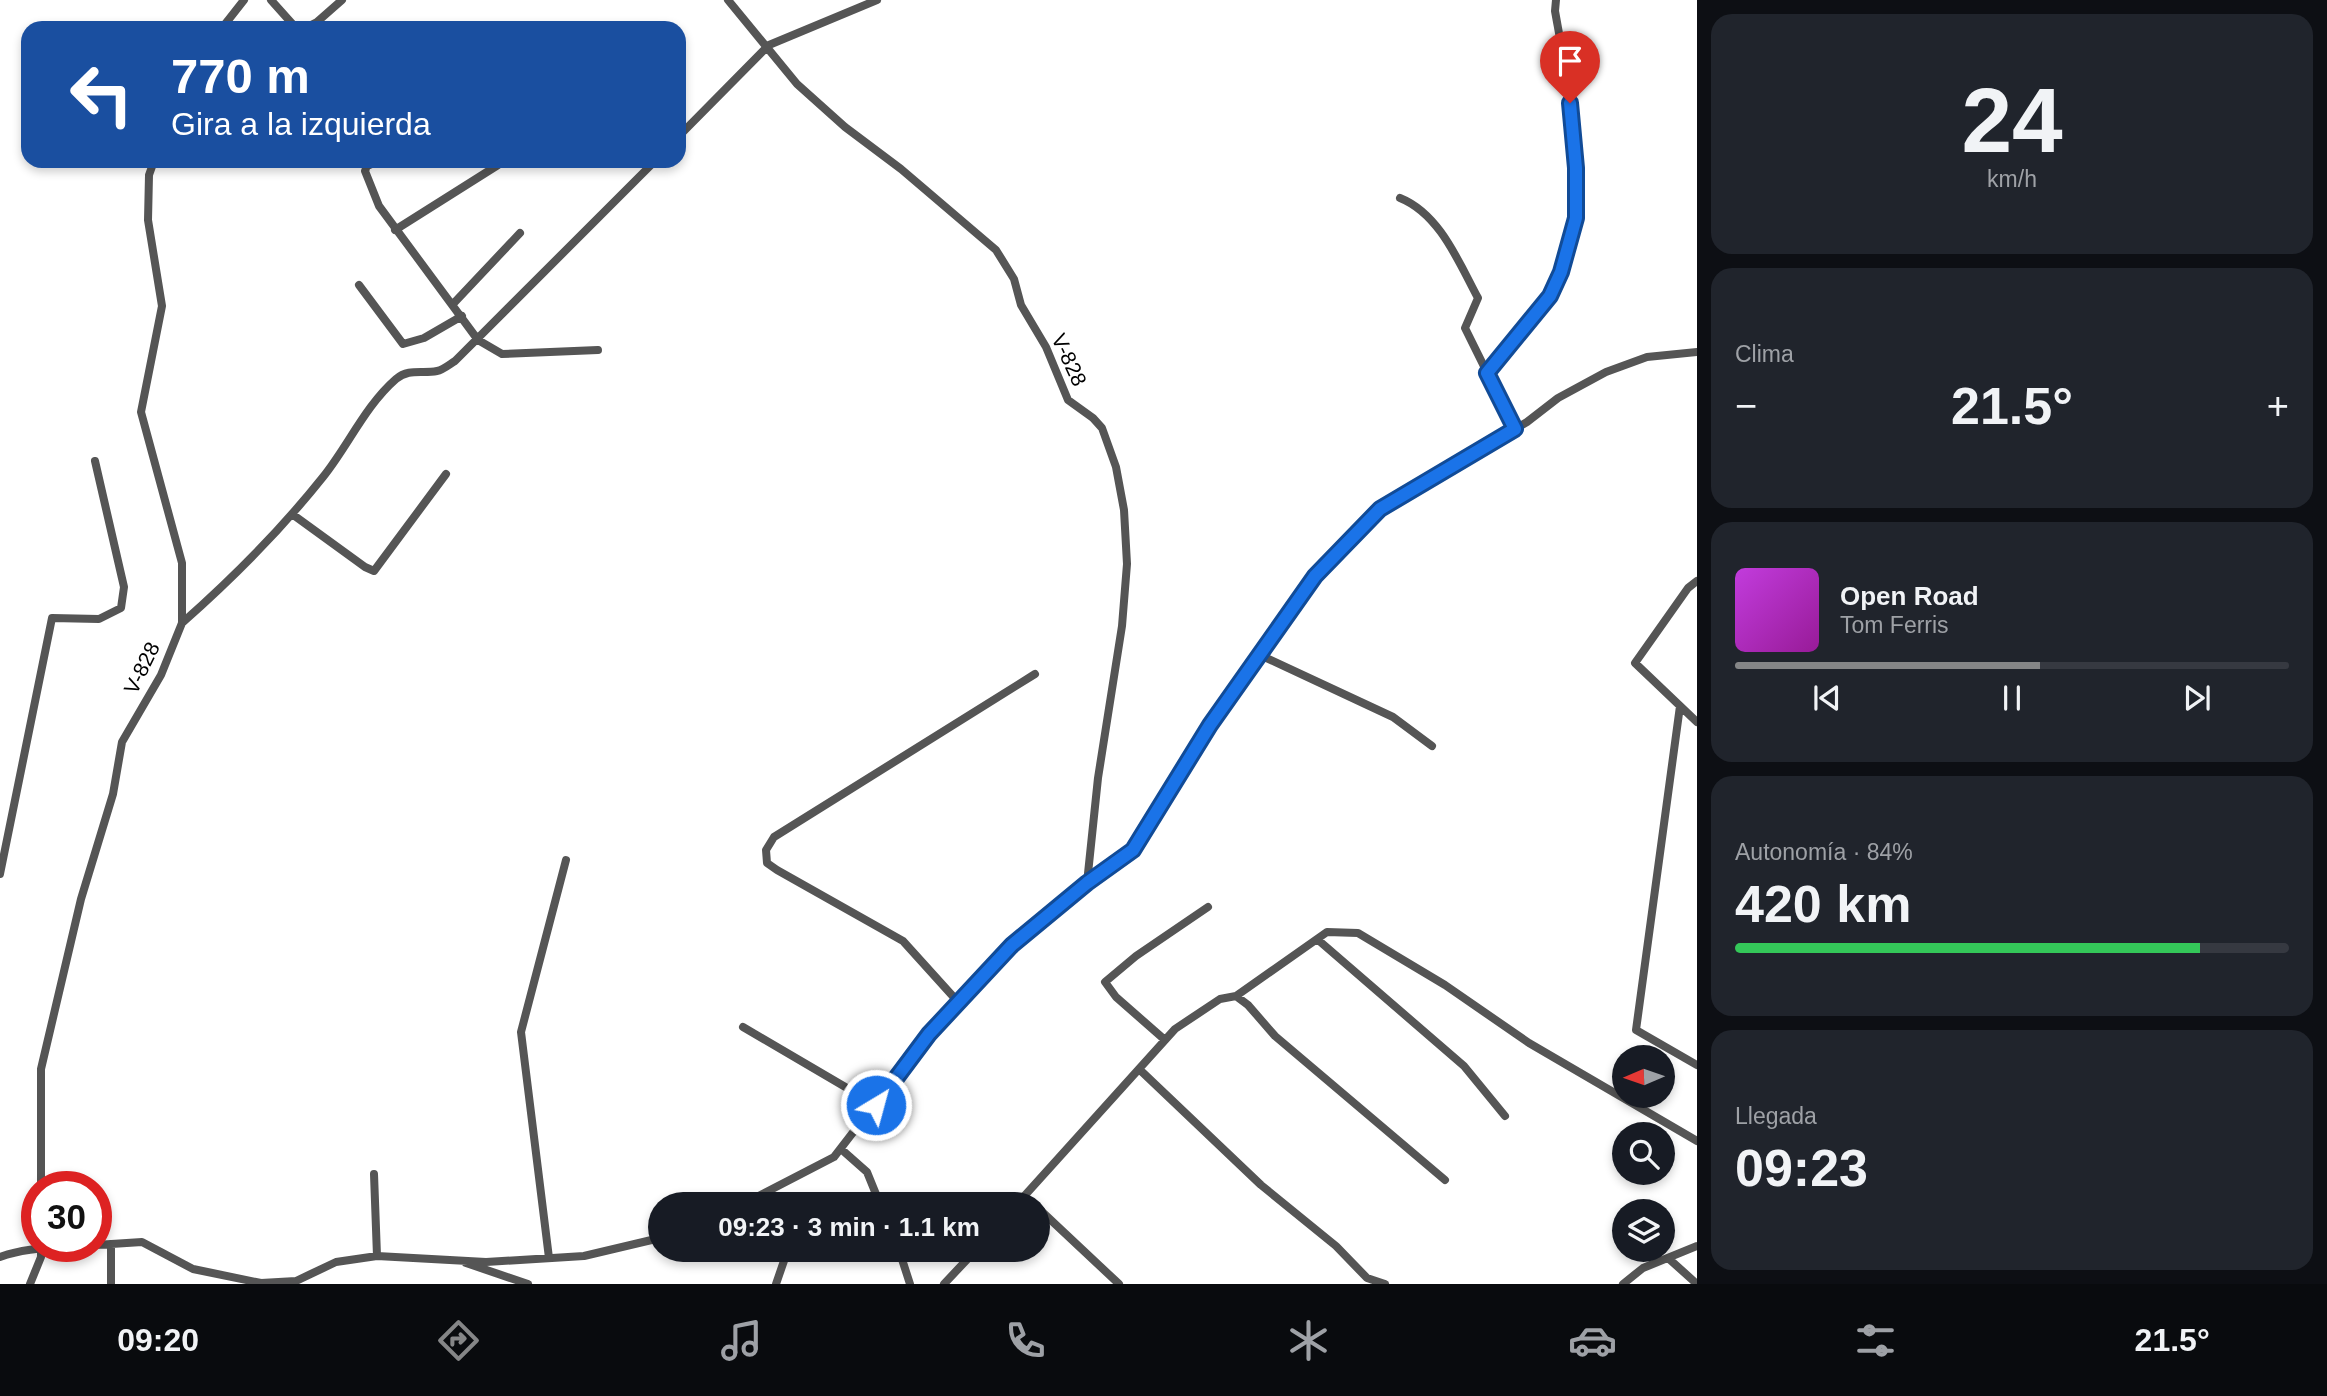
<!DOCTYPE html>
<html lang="es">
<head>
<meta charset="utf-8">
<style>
	body { margin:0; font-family:Helvetica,sans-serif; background:#20242c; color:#f1f3f6; height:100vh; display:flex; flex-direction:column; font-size:26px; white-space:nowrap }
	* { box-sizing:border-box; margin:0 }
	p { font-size:23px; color:#9ea1a6 }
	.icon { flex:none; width:38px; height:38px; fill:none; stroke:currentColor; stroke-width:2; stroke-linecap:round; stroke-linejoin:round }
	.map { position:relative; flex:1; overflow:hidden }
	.drawer { display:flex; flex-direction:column; gap:14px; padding:14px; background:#0d0f14; width:630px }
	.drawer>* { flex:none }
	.guide { position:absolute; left:21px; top:21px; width:665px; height:147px; border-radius:21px; box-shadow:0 4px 10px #0003; background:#1a4fa0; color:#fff; overflow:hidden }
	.needle { width:46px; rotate:268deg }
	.fabs { position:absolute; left:1612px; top:1045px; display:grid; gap:14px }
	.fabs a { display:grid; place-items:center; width:63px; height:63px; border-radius:50%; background:#171b24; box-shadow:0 4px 10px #0003; font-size:35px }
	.speed { position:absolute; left:21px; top:1171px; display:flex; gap:14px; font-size:35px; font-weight:700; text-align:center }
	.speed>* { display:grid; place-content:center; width:91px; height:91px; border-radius:50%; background:#171b24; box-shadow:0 4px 10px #0003; line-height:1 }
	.speed .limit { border:10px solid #d22; background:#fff; color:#111 }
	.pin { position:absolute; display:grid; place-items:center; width:60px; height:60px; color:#fff; margin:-72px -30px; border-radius:50% 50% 50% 0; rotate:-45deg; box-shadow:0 0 7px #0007 }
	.pin .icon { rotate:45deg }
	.me { position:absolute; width:77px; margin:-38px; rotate:37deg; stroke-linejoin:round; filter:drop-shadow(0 0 5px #0008) }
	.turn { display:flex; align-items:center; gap:24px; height:147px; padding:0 35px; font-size:32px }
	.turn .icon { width:91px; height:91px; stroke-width:2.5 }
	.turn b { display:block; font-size:49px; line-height:60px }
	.big { font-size:52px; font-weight:800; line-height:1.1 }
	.drawer .tile { flex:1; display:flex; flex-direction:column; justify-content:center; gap:10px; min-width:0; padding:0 24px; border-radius:21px; background:#20242c }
	.drawer .dial { align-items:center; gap:0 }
	.dial b { font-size:91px; line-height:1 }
	.song { display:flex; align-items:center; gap:21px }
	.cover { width:84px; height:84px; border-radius:10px; background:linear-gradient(135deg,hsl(290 70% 55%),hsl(300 70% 35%)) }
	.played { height:7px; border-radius:4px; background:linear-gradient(90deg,#858687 55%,#363941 55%) }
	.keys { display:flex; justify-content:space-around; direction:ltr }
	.heat { display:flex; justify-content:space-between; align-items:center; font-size:38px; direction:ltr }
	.charge { height:10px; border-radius:5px; background:linear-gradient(90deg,#34c759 84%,#363941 0) }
	.trip { position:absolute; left:648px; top:1192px; width:402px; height:70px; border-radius:35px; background:#171b24; box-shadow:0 4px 10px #0003; font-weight:800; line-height:70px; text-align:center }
	.dock { display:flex; height:112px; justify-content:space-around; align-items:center; background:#090b0e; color:#9ea1a6 }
	.dock .icon { width:49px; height:49px }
	.dock .selected { color:#858687 }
	.dock b { font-size:32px; color:#f1f3f6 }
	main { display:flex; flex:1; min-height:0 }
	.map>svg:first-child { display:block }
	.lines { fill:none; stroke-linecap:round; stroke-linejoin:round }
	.minor { stroke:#555; stroke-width:8 }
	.route-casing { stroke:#114b97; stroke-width:18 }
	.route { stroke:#1a73e8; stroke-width:12 }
	.labels { text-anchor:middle; stroke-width:5; stroke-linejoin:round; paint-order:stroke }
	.street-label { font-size:21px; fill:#000; stroke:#fff }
</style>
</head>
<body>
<main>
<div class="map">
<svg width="1697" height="1284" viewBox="0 0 1697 1284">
	<rect width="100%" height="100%" fill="#fff"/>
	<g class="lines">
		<!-- minor -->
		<path class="minor" d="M271 0 296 28
			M728 0 797 84 845 127 901 169 996 250 1014 279 1021 305 1046 347 1068 400 1093 418 1102 428 1116 467 1124 510 1127 564 1122 626 1098 778 1087 883
			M222 28 244 0
			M305 28 317 22 342 0
			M679 136 769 45 877 0
			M378 161 367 166 365 171 379 206 478 340 502 354 598 350
			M1400 198C1440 214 1459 263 1478 298L1465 328 1515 429
			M395 230 498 165
			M359 285 403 344 424 338 462 316
			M453 304 520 233
			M1487 373C1499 358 1511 342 1523 327 1532 316 1544 306 1551 294 1596 217 1570 95 1555 11L1556 0
			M292 514 365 567 374 571 446 474
			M1697 581 1688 588 1635 663 1697 722
			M182 623C233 578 280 531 323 477 348 446 365 406 396 379 409 368 422 374 437 371 443 370 450 364 455 361L655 161
			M1260 655 1393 717 1432 746
			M1680 706 1636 1030 1697 1065
			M0 874 52 618 99 619 121 608 124 587 95 461
			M1317 939 1464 1066 1505 1116
			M1236 996 1327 932 1358 933 1445 985 1529 1043 1697 1141
			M959 1003 903 941 777 870 767 863 766 850 774 837 1035 674
			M743 1027 876 1105
			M1165 1040 1116 997 1105 982 1136 956 1208 907
			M1139 1069 1261 1185 1336 1246 1367 1278 1385 1284
			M841 1149 867 1172 880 1204
			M374 1174 377 1256
			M41 1186V1069L81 899 113 794 122 742 161 675 182 623V563L141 412 162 306 148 220 149 175 154 161
			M743 1204 834 1157 929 1034 1012 945 1087 883 1133 850 1210 725 1315 576 1380 509 1527 422 1558 398 1606 372 1647 357 1697 352
			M1017 1204 1175 1029 1220 999 1236 996 1248 1005 1275 1036 1445 1180
			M1038 1208 1119 1284
			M111 1244V1284
			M96 1245 142 1242 193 1269 261 1283 296 1281 336 1262 377 1256 486 1262 584 1256 660 1238
			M899 1250 910 1284
			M0 1257C24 1248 50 1248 75 1246
			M549 1258 521 1032 566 860
			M1668 1258 1697 1284
			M466 1263 528 1284
			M30 1284 41 1257V1246
			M776 1284 786 1255
			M944 1284 976 1250
			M1623 1284 1643 1268 1697 1246"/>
	</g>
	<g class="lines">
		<!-- route casing -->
		<g class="route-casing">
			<path id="route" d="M876 1105 929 1034 1012 945 1087 883 1133 850 1210 725 1315 576 1380 509 1515 429 1487 373 1550 296 1561 272 1576 218V168L1570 103"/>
		</g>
		<!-- route -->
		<use href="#route" class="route"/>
	</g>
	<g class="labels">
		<!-- street labels -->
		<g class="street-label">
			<text transform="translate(1069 360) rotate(65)" y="7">V-828</text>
			<text transform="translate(142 668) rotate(-64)" y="7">V-828</text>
		</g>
	</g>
</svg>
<div class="fabs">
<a><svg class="needle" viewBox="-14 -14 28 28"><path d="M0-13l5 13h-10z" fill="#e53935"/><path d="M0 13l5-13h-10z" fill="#9ea1a6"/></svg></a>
<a><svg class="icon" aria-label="search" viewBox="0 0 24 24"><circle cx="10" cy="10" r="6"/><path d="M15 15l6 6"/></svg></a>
<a><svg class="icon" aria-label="layers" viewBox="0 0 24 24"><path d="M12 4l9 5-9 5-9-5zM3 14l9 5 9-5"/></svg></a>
</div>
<div class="speed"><div class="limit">30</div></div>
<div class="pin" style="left:1570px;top:103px;background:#d93025"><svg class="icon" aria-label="arrive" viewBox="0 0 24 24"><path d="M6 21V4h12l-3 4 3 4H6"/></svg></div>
<svg class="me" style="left:876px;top:1105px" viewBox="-20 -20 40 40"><circle r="17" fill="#1a73e8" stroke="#fff" stroke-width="3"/><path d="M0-11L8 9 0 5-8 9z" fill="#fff"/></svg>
<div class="trip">09:23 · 3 min · 1.1 km</div>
<div class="guide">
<div class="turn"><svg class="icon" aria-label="left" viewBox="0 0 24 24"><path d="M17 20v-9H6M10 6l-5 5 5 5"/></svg><div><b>770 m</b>Gira a la izquierda</div></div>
</div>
</div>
<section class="drawer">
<div class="tile dial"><b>24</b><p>km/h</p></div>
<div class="tile"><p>Clima</p>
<div class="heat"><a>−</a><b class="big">21.5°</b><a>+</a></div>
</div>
<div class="tile">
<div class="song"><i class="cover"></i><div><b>Open Road</b><p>Tom Ferris</p></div></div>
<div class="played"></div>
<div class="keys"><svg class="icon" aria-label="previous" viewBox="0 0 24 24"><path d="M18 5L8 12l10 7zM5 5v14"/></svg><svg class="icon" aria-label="pause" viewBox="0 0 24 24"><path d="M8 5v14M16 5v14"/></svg><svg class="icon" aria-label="next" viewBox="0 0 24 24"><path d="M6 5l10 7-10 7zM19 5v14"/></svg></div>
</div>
<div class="tile"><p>Autonomía · 84%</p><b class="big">420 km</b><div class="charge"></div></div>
<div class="tile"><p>Llegada</p><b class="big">09:23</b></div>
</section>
</main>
<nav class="dock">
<b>09:20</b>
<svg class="icon selected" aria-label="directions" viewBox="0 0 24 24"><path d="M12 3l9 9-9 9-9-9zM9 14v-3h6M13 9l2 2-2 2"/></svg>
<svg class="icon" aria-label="music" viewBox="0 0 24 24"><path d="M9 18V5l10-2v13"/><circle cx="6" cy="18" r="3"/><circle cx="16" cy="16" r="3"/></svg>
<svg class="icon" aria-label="phone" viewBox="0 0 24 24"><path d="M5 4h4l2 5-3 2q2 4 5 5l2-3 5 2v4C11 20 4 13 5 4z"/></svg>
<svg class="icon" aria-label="climate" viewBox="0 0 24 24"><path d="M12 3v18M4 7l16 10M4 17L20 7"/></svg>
<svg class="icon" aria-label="car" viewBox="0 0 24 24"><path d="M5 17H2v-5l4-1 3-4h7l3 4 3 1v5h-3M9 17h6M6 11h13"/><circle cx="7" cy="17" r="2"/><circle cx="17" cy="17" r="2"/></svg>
<svg class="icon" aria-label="filters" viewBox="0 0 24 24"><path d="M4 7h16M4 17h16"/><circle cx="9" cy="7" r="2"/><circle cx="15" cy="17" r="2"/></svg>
<b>21.5°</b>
</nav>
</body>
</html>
